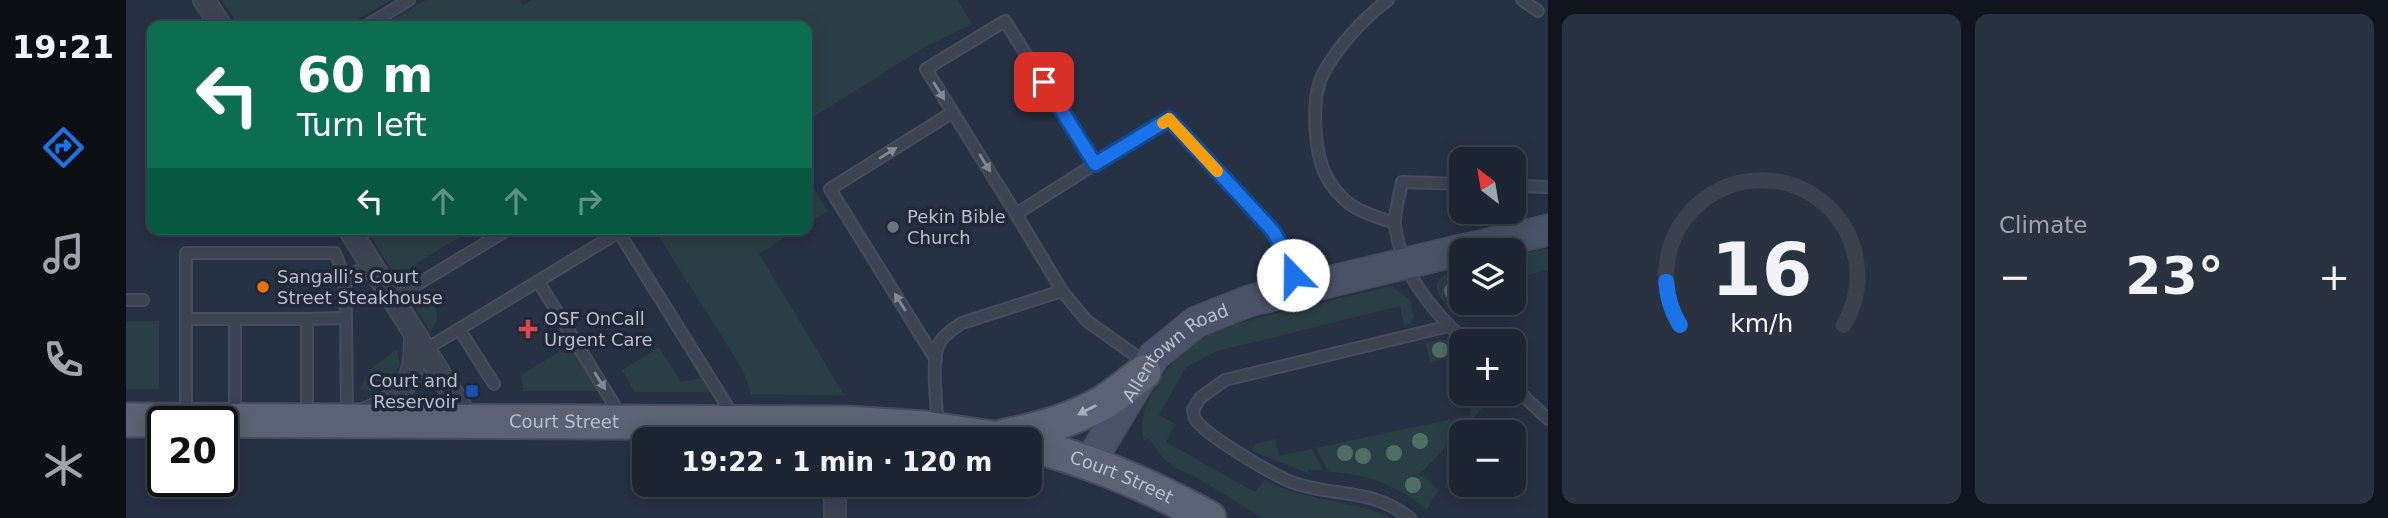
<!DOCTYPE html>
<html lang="en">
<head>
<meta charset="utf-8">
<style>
	body { margin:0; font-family:"DejaVu Sans",sans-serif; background:#2a313f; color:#f1f3f6; height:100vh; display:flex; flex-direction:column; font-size:26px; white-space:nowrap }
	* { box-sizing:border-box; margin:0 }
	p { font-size:23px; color:#a0a5ac }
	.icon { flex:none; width:38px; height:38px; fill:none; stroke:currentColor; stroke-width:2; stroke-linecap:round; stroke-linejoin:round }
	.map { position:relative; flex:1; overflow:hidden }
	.panel { display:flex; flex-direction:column; gap:14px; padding:14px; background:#10141c; width:840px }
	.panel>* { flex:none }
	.top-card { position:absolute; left:21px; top:21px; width:665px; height:214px; border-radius:14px; box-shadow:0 4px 18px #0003,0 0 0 2px #3b424e; background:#0b6e4f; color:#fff; overflow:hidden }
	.needle { width:46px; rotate:329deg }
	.tools { position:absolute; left:1323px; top:147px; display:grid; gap:14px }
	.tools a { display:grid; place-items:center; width:77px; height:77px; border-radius:14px; background:#1d2533; box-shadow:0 4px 18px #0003,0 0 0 2px #3b424e; font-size:35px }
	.speed { position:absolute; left:21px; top:406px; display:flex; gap:14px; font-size:35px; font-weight:700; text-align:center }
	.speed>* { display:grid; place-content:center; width:91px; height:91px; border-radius:50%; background:#1d2533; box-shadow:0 4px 18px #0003,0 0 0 2px #3b424e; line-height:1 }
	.speed .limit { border:4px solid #111; border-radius:10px; background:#fff; color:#111 }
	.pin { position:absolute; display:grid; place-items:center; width:60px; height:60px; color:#fff; margin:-30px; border-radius:14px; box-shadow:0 4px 10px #0006 }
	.me { position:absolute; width:77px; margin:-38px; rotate:338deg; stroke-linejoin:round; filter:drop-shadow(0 0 5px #0008) }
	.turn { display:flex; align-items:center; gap:24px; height:147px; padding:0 35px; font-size:32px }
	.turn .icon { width:91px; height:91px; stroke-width:2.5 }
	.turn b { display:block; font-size:49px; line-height:60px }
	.lanes { display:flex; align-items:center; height:66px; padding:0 35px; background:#0003; justify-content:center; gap:35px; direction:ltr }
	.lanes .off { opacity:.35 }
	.big { font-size:52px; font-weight:700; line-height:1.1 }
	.panel .tile { flex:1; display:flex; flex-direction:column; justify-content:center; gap:10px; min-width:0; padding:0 24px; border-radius:14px; background:#2a313f }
	.panel .dial { align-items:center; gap:0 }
	.dial svg { height:182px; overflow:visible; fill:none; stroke:#3b424e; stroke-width:7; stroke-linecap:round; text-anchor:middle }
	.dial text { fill:#f1f3f6; stroke:none }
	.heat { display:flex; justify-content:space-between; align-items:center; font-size:38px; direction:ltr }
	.panel .tiles { flex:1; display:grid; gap:14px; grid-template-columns:repeat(2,1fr) }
	.trip { position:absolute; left:506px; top:427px; width:410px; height:70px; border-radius:14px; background:#1d2533; box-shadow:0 4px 18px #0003,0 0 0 2px #3b424e; font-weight:700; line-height:70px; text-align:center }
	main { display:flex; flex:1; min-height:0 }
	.tabs { display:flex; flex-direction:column; width:126px; justify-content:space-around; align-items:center; background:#0c0f14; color:#a0a5ac }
	.tabs .icon { width:49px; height:49px }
	.tabs .current { color:#1a73e8 }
	.tabs b { font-size:32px; color:#f1f3f6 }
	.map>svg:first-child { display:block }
	.green { fill:#2a3f45 }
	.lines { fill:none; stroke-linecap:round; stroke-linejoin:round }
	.lane-casing { stroke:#464c5d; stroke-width:14 }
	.street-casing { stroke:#464c5d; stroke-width:24 }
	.secondary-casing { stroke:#464c5d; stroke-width:33 }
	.primary-casing { stroke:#464c5d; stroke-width:37 }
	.lane { stroke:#3c4454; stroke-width:10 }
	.street { stroke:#3c4454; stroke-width:21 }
	.secondary { stroke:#4a5267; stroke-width:30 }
	.primary { stroke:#5a6273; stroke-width:33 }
	.tree { fill:#506d64 }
	.oneway { fill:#818897 }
	.oneway2 { fill:#a7acbb }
	.route-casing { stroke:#114b97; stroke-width:18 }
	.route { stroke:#1a73e8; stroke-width:12 }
	.slow { stroke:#f59e0b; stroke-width:12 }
	.worship-dot { fill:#6b7280; stroke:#202839; stroke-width:2.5 }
	.food-dot { fill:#e8710a; stroke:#202839; stroke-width:2.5 }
	.health-dot { fill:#e0444e; stroke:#202839; stroke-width:2.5 }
	.transit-dot { fill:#1a4fb4; stroke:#202839; stroke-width:2.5 }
	.labels { text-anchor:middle; stroke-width:7; stroke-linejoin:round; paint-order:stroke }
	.poi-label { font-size:18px; fill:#babfcd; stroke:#202839; text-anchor:start }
	.street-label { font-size:18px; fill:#babfcd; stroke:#202839 }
</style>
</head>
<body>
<main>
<nav class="tabs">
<b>19:21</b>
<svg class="icon current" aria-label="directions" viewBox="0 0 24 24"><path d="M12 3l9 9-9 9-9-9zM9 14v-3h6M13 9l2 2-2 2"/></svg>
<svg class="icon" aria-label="music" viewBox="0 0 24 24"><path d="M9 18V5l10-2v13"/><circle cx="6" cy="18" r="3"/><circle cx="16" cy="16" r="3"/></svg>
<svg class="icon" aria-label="phone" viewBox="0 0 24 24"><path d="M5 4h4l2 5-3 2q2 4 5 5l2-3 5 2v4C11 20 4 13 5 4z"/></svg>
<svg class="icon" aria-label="climate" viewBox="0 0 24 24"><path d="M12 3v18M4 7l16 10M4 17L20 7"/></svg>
</nav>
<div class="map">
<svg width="1422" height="518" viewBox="0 0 1422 518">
	<rect width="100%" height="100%" fill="#273144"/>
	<!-- green -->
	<path class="green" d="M96 0H265L220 26H113Z
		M300 0H394L397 5 405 0H831L846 24 799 47 681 121V26H256Z
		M681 178 702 211 681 224Z
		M240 229H347L288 265 275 285Z
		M528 229H672L633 254 718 395 625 394 617 370Z
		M1422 248V270L1388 278V256Z
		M1335 269V303H1340L1341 308 1329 312C1325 308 1315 301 1313 295 1305 278 1323 272 1335 269Z
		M1261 287H1267L1284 300 1288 317 1284 323 1278 325 1274 306 1091 351 1060 367 1033 415 1049 424 1040 442 1129 492 1138 480C1178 501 1224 499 1266 518H1137L1068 476 1050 468 1038 459 1022 438 1018 441C1009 410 1036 371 1059 350 1070 341 1083 334 1096 327Z
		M294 298 305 301C314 311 312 322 304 331L287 303Z
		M0 321H33V389H0Z
		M1314 340H1321L1335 348V370L1330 355 1304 363 1300 344Z
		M445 345 474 391H397L395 375Z
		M533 347 555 382 577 378 586 392H509L496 370Z
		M270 350 274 363 269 377 267 376 249 390H233L244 370Z
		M1349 394 1360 405 1293 475 1295 477 1297 475 1313 491 1303 503 1304 505 1300 509C1273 486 1239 473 1203 472L1190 448 1345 415 1341 396Z
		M1149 439 1153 456 1186 449 1197 470H1182V473L1126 451 1129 444Z"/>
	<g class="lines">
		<!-- lane casing -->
		<g class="lane-casing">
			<path id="lane" d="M1262 0C1238 18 1213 45 1198 72 1185 95 1188 141 1196 166 1200 180 1213 196 1225 205 1238 214 1254 218 1269 223
				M1396 0 1412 11
				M240 26 283 0
				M969 164 1043 119 1147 231 1163 261 1170 289
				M1335 184 1276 182C1274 195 1268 212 1269 225 1275 274 1305 309 1339 341
				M1388 186 1422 187
				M890 214 800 69 879 21 969 164 890 214 936 291 961 321 1020 363
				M491 229 608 417
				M412 281 495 416
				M267 299 383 229
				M0 300H17
				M220 318 221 417
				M60 319V418
				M109 319V417
				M181 319 220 318 219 278
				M333 329 368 384
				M297 351 493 232
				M810 360 704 189 827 112
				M1388 387 1422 419
				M181 417V319H60V253H209L219 278 245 264
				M812 427C811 407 804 358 814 342 819 334 828 328 836 323L936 291
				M1284 518C1245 488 1213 497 1171 484 1153 479 1079 435 1070 420 1067 416 1068 415 1067 410L1074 398 1099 380 1323 326"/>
		</g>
		<!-- street casing -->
		<g class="street-casing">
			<path id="street" d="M78 0 95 26
				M223 229 343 420
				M231 416C249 411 273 398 282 380 289 367 289 349 289 335
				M709 485V518"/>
		</g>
		<!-- secondary casing -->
		<g class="secondary-casing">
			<g id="secondary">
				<path d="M1336 250 1422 230"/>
				<path id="s1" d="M964 462 1028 356 1070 322 1123 301 1335 250"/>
			</g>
		</g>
		<!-- primary casing -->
		<g class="primary-casing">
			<g id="primary">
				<path id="s2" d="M0 420 721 423 799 428 873 439"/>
				<path d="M879 436C914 429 947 420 978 402 992 393 1005 382 1018 372"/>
				<path id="s3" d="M903 445C968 461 1025 486 1083 518"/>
			</g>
		</g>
		<!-- lane -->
		<use href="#lane" class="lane"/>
		<!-- street -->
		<use href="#street" class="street"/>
		<!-- secondary -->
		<use href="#secondary" class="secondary"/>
		<!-- primary -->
		<use href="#primary" class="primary"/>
	</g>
	<!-- trees -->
	<g class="tree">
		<circle cx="1326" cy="291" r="8"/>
		<circle cx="1314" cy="350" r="8"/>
		<circle cx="1294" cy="441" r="8"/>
		<circle cx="1219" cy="453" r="8"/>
		<circle cx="1268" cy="453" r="8"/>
		<circle cx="1237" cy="456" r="8"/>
		<circle cx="1287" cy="485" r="8"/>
	</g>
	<!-- one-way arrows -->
	<defs><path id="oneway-solid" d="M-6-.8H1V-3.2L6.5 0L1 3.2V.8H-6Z" transform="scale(1.75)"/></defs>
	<g class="oneway">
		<use href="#oneway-solid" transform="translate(813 91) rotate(58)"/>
		<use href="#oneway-solid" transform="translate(762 153) rotate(-32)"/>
		<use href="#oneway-solid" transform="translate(859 163) rotate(58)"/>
		<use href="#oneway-solid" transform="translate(774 302) rotate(-122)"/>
		<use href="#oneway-solid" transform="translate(474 381) rotate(58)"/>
	</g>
	<use class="oneway2" href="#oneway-solid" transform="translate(961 410) rotate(153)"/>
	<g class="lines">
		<!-- route casing -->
		<g class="route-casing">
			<path id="route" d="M918 82 969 164 1043 119 1147 231 1164 261 1167 275"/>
		</g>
		<!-- route -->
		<use href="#route" class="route"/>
		<!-- slow -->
		<path class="slow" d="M1037 123 1043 119 1091 171"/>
	</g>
	<!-- markers -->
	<circle class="worship-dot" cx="767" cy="227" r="7"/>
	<circle class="food-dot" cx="137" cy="287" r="7"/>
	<path class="health-dot" d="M398.5 318.5h7v7h7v7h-7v7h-7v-7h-7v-7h7z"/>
	<rect class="transit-dot" x="339" y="384" width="14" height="14" rx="3.5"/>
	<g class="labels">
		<!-- poi labels -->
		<g class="poi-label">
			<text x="781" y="223">Pekin Bible<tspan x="781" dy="21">Church</tspan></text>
			<text x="151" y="283">Sangalli’s Court<tspan x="151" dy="21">Street Steakhouse</tspan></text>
			<text x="418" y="325">OSF OnCall<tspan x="418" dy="21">Urgent Care</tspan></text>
			<text x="332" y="387" text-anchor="end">Court and<tspan x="332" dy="21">Reservoir</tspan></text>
		</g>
		<!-- street labels -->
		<g class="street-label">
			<text dy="6" stroke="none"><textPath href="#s1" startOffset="142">Allentown Road</textPath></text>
			<text dy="6" stroke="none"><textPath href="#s2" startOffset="438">Court Street</textPath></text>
			<text dy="6" stroke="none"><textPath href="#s3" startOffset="98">Court Street</textPath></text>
		</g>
	</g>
</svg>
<div class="tools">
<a><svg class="needle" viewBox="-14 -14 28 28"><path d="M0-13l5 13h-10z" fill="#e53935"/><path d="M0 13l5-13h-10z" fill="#a0a5ac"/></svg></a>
<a><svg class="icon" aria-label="layers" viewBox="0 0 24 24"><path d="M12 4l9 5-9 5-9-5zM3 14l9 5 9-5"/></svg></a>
<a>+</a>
<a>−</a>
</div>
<div class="speed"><div class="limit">20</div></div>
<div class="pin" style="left:918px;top:82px;background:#d93025"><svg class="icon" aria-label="arrive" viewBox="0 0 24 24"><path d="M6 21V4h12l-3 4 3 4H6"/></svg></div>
<svg class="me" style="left:1167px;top:275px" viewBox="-20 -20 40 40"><circle r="19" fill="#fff"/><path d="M0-13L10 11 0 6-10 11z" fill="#1a73e8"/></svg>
<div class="trip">19:22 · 1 min · 120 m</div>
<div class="top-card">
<div class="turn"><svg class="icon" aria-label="left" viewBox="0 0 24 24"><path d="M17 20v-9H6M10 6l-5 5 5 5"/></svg><div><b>60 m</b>Turn left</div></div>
<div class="lanes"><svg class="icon" aria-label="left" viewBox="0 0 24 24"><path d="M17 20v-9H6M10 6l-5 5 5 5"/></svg><svg class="icon off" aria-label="ahead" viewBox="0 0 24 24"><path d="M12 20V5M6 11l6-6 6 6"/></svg><svg class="icon off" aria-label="ahead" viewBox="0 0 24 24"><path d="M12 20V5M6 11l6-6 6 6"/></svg><svg class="icon off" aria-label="right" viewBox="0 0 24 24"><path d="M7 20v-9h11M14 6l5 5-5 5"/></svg></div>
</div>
</div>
<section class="panel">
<div class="tiles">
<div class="tile dial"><svg viewBox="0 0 100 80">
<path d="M14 69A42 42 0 1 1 86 69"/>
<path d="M14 69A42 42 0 0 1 8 50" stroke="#1a73e8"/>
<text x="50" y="56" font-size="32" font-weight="700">16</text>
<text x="50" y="72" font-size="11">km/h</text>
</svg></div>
<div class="tile"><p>Climate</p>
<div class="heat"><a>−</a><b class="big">23°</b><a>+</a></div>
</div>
</div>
</section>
</main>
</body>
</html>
